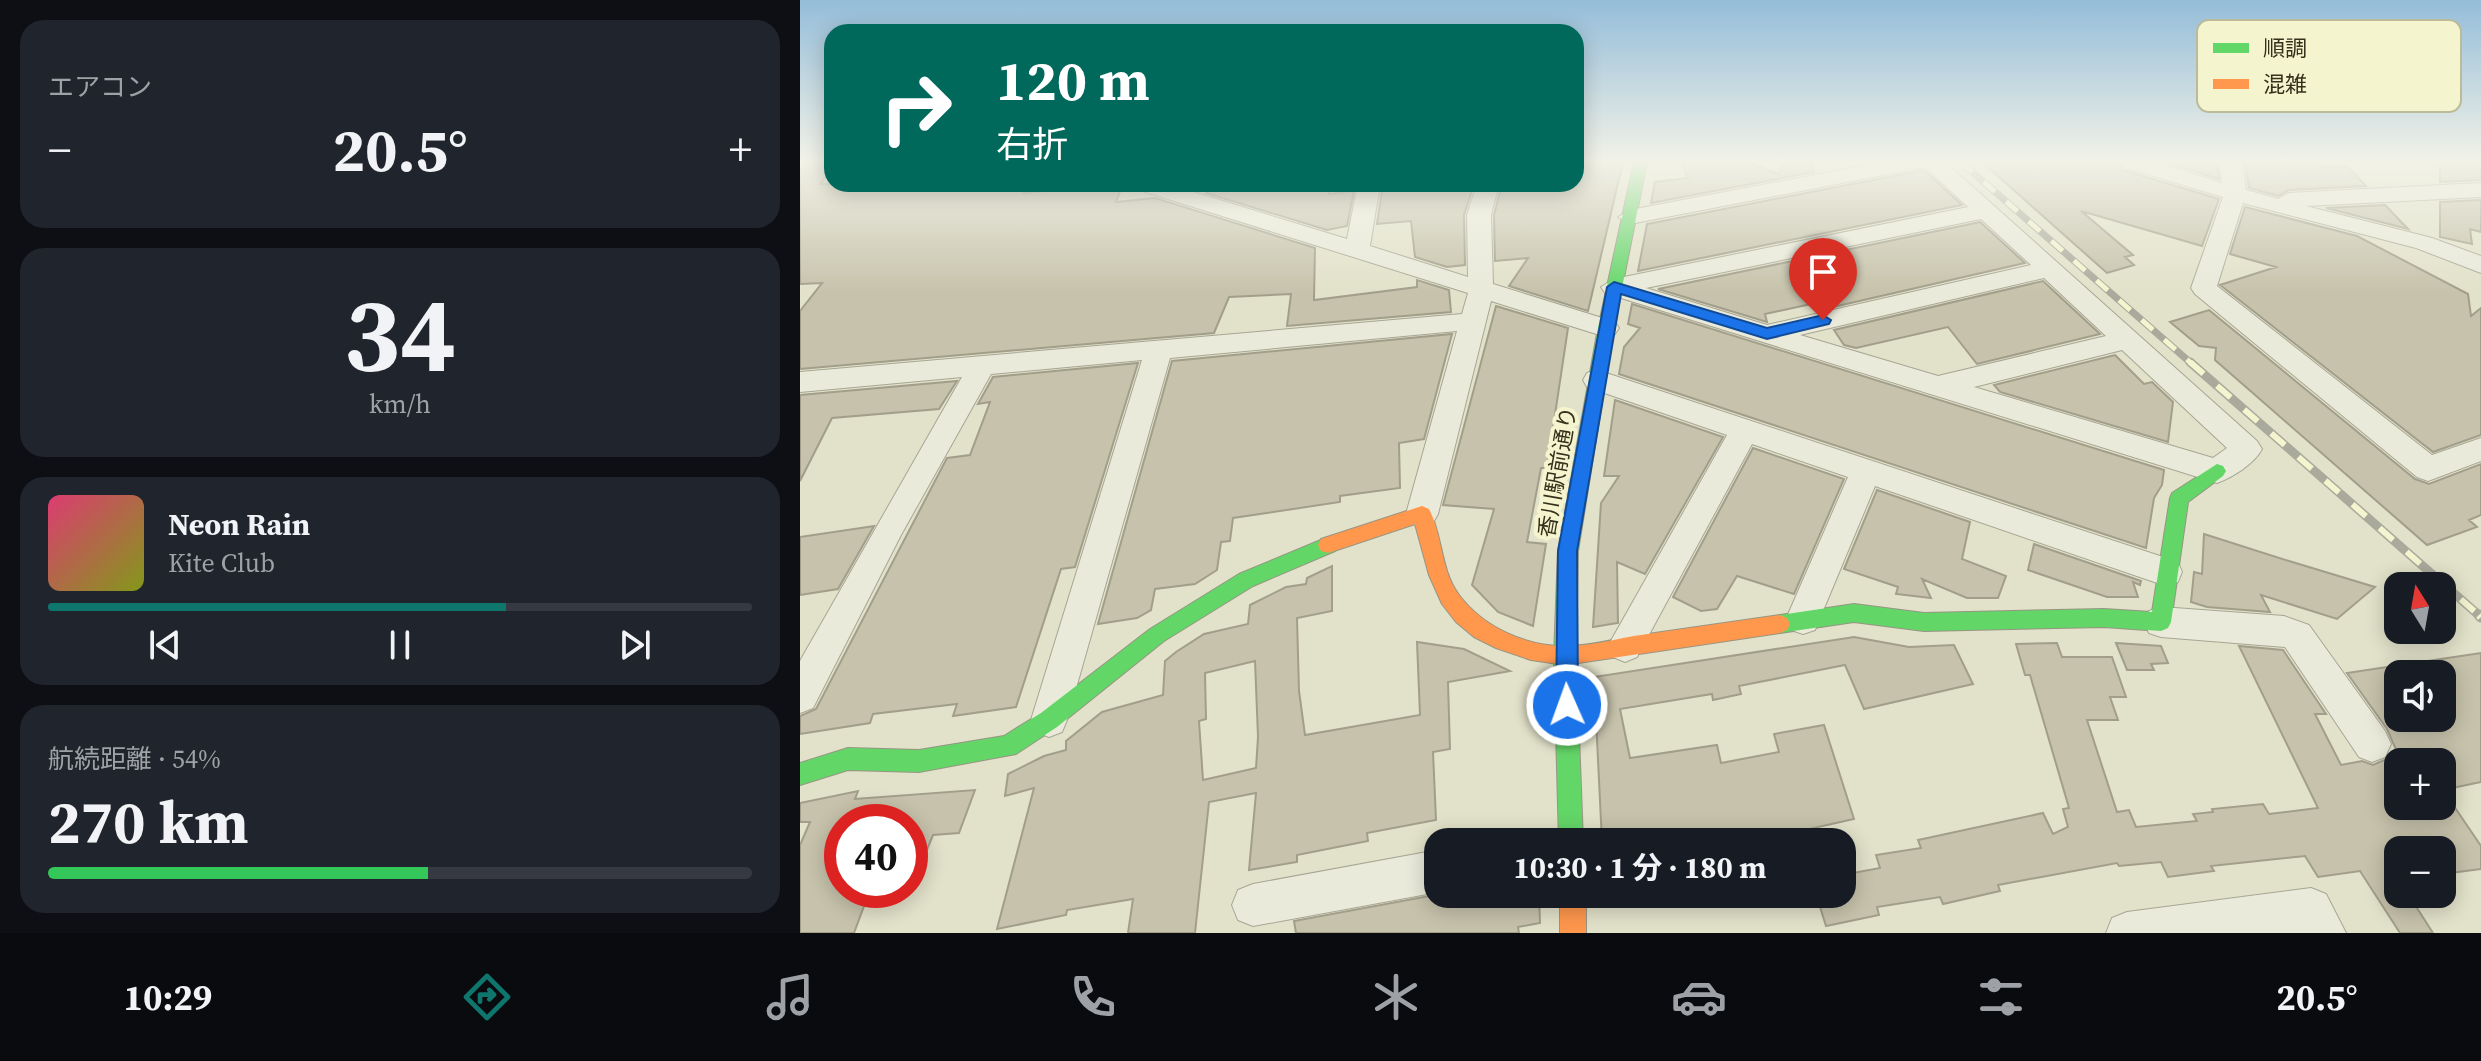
<!DOCTYPE html>
<html lang="ja">
<head>
<meta charset="utf-8">
<style>
	body { margin:0; font-family:"Source Serif 4","Noto Sans JP",serif; background:#20242c; color:#f1f3f6; height:100vh; display:flex; flex-direction:column; font-size:30px; white-space:nowrap }
	* { box-sizing:border-box; margin:0 }
	p { font-size:26px; color:#9ea1a6 }
	.icon { flex:none; width:44px; height:44px; fill:none; stroke:currentColor; stroke-width:2; stroke-linecap:round; stroke-linejoin:round }
	.map { position:relative; flex:1; overflow:hidden }
	.details { display:flex; flex-direction:column; gap:20px; padding:20px; background:#0d0f14; width:800px }
	.details>* { flex:none }
	.banner { position:absolute; left:24px; top:24px; width:760px; height:168px; border-radius:24px; box-shadow:0 4px 20px #0003; background:#00695c; color:#fff; overflow:hidden }
	.needle { width:52px; rotate:349deg }
	.controls { position:absolute; left:1584px; top:572px; display:grid; gap:16px }
	.controls a { display:grid; place-items:center; width:72px; height:72px; border-radius:16px; background:#171b24; box-shadow:0 4px 20px #0003; font-size:40px }
	.speed { position:absolute; left:24px; top:804px; display:flex; gap:16px; font-size:40px; font-weight:700; text-align:center }
	.speed>* { display:grid; place-content:center; width:104px; height:104px; border-radius:50%; background:#171b24; box-shadow:0 4px 20px #0003; line-height:1 }
	.speed .limit { border:12px solid #d22; background:#fff; color:#111 }
	.pin { position:absolute; display:grid; place-items:center; width:68px; height:68px; color:#fff; margin:-82px -34px; border-radius:50% 50% 50% 0; rotate:-45deg; box-shadow:0 0 8px #0007 }
	.pin .icon { rotate:45deg }
	.me { position:absolute; width:88px; margin:-44px; rotate:358deg; stroke-linejoin:round; filter:drop-shadow(0 0 6px #0008) }
	.turn { display:flex; align-items:center; gap:28px; height:168px; padding:0 40px; font-size:36px }
	.turn .icon { width:104px; height:104px; stroke-width:2.5 }
	.turn b { display:block; font-size:56px; line-height:68px }
	.big { font-size:60px; font-weight:700; line-height:1.1 }
	.details .tile { flex:1; display:flex; flex-direction:column; justify-content:center; gap:12px; min-width:0; padding:0 28px; border-radius:24px; background:#20242c }
	.details .dial { align-items:center; gap:0 }
	.dial b { font-size:104px; line-height:1 }
	.song { display:flex; align-items:center; gap:24px }
	.cover { width:96px; height:96px; border-radius:12px; background:linear-gradient(135deg,hsl(340 70% 55%),hsl(70 70% 35%)) }
	.played { height:8px; border-radius:4px; background:linear-gradient(90deg,#0f766e 65%,#363941 65%) }
	.keys { display:flex; justify-content:space-around; direction:ltr }
	.heat { display:flex; justify-content:space-between; align-items:center; font-size:44px; direction:ltr }
	.charge { height:12px; border-radius:6px; background:linear-gradient(90deg,#34c759 54%,#363941 0) }
	.trip { position:absolute; left:624px; top:828px; width:432px; height:80px; border-radius:24px; background:#171b24; box-shadow:0 4px 20px #0003; font-weight:700; line-height:80px; text-align:center }
	.dock { display:flex; height:128px; justify-content:space-around; align-items:center; background:#090b0e; color:#9ea1a6 }
	.dock .icon { width:56px; height:56px }
	.dock .on { color:#0f766e }
	.dock b { font-size:36px; color:#f1f3f6 }
	main { display:flex; flex:1; min-height:0 }
	.map>svg:first-child { display:block }
	.building { fill:#c6c2ab; stroke:#a29e8a; stroke-width:2; fill-rule:evenodd }
	.lines { fill:none; stroke-linecap:round; stroke-linejoin:round }
	.street-casing { stroke:#a7a694; stroke-width:2 }
	.fast-casing { stroke:#979584; stroke-width:2 }
	.slow-casing { stroke:#979584; stroke-width:2 }
	.street { fill:#eaeadb; fill-rule:evenodd }
	.fast { fill:#63d668; fill-rule:evenodd }
	.slow { fill:#ff974d; fill-rule:evenodd }
	.rail-far2-casing { stroke:#a9a99c; stroke-width:7 }
	.rail-far1-casing { stroke:#a9a99c; stroke-width:9 }
	.rail-casing { stroke:#a9a99c; stroke-width:11 }
	.rail-far2 { stroke:#f4f5cf; stroke-width:5; stroke-dasharray:15; stroke-linecap:butt }
	.rail-far1 { stroke:#f4f5cf; stroke-width:6; stroke-dasharray:18; stroke-linecap:butt }
	.rail { stroke:#f4f5cf; stroke-width:8; stroke-dasharray:23; stroke-linecap:butt }
	.route { fill:#1a73e8; stroke:#114b97; stroke-width:2 }
	.labels { text-anchor:middle; stroke-width:8; stroke-linejoin:round; paint-order:stroke }
	.street-label { font-size:22px; fill:#36301c; stroke:#f4f5cf }
	.key { fill:#f4f5cf; stroke:#bbba99; stroke-width:2 }
	.key-label { font-size:22px; fill:#36301c }
</style>
</head>
<body>
<main>
<section class="details">
<div class="tile"><p>エアコン</p>
<div class="heat"><a>−</a><b class="big">20.5°</b><a>+</a></div>
</div>
<div class="tile dial"><b>34</b><p>km/h</p></div>
<div class="tile">
<div class="song"><i class="cover"></i><div><b>Neon Rain</b><p>Kite Club</p></div></div>
<div class="played"></div>
<div class="keys"><svg class="icon" aria-label="previous" viewBox="0 0 24 24"><path d="M18 5L8 12l10 7zM5 5v14"/></svg><svg class="icon" aria-label="pause" viewBox="0 0 24 24"><path d="M8 5v14M16 5v14"/></svg><svg class="icon" aria-label="next" viewBox="0 0 24 24"><path d="M6 5l10 7-10 7zM19 5v14"/></svg></div>
</div>
<div class="tile"><p>航続距離 · 54%</p><b class="big">270 km</b><div class="charge"></div></div>
</section>
<div class="map">
<svg width="1681" height="933" viewBox="0 0 1681 933">
	<rect width="100%" height="100%" fill="#e2e2ca"/>
	<!-- building -->
	<path class="building" d="M7 162H32V170L20 184H227L223 193 323 184 316 202 355 198 515 248 514 300 617 287V280L649 290 651 312 487 326 491 294 429 297 414 333 0 369V311L22 283 0 284V170Z
		M776 162H823L788 311 709 286 728 258 695 261 694 215 702 184H776Z
		M882 162H947L978 174 986 162H1010L1014 172 851 203 855 182 888 178Z
		M1182 162H1317L1322 170 1419 199 1402 246 1281 211 1333 255 1325 257 1334 265 1307 273Z
		M1366 162H1417L1419 179Z
		M1445 162H1516L1521 167H1548L1566 186 1489 190 1478 196 1449 188Z
		M1640 162H1681V180L1640 182Z
		M1124 170 1162 205 838 271 847 224Z
		M442 184H529V194L554 191 547 226 527 230 406 193 410 188Z
		M583 184H674L664 215 665 265 647 267 615 257 611 221 577 224Z
		M1681 200V232L1670 229 1672 244 1640 237V202Z
		M1585 205 1608 229 1526 208Z
		M1445 207 1557 236 1668 294 1671 316 1681 308V435L1633 452 1420 285 1476 267 1430 254Z
		M1180 222 1225 263 1020 310 1016 303 965 314 967 322 858 289Z
		M1243 281 1300 334 1177 364 1148 327 1056 348 1044 345 1034 330Z
		M832 304 1364 470 1362 485 1354 498 1346 548 819 374 824 347 840 328 828 324Z
		M696 306 768 328 747 468H741L727 542 746 544 733 626 698 612 672 585 694 509 643 505Z
		M1409 310 1615 479 1629 484 1681 464V515L1669 520 1677 527 1627 545 1415 360 1416 348 1399 346 1370 322Z
		M652 334 624 439 599 443 600 488 540 496V502L433 518 430 541 421 542 417 570 395 584 355 589 351 610 337 618 298 624 372 361Z
		M1315 355 1344 384 1352 382 1373 402 1368 442 1200 392 1194 385Z
		M338 363 275 567 261 569 216 707 153 716 157 704 73 714 70 723 0 734V716L16 709 147 458 170 455 190 402 178 404 193 377Z
		M157 381 139 409 32 418 0 481V395Z
		M815 400 923 437 845 574 817 562 818 623 793 627 801 503 819 476H804Z
		M953 448 1044 479 994 594 937 576 917 609 901 611 873 597Z
		M1077 490 1170 522 1162 559 1206 576 1198 598H1167L1122 579 1131 598 1096 594 1098 587 1044 569Z
		M74 526 38 589 0 595V537Z
		M1404 534 1489 561 1575 587 1537 619 1461 595 1470 612 1407 607 1391 602 1394 572 1402 574Z
		M1234 544 1341 581 1340 585 1333 582 1338 597H1307L1228 570Z
		M532 566V611L497 618 499 691 505 735 620 715 617 642 664 649 710 671 648 682 650 749 633 752 636 820 567 833 568 841 497 855V862L449 870 456 793 409 802 395 933H328L333 899 267 910 266 915 197 929 234 788 205 796 208 774 244 756 266 750V741L302 712 363 695 365 661 376 652 404 634 448 624 450 605 486 587 506 584 507 578ZM455 661 458 737 456 768 403 780 399 721 406 719 405 673Z
		M1054 637 1109 647 1154 645 1173 684 1064 709 1045 665 939 686 941 694 913 700 912 694 820 709 830 758 917 745 921 763 979 752 974 734 1024 725 1054 819 974 837 976 842H802L794 677Z
		M1257 643 1262 657H1312L1326 697H1310L1318 720H1287L1317 812 1329 810 1336 827 1397 821 1393 814 1413 812 1412 809 1463 804 1469 814 1518 808 1439 646 1483 650 1526 714H1515L1541 765 1562 761 1573 765 1598 754 1587 729 1547 673 1681 653V782L1643 790 1681 846V869L1642 874V850H1598V894H1608L1633 933H1600L1560 871 1518 877 1505 856 1411 866 1414 871 1368 877 1361 862 1319 866 1317 863 1198 885 1200 891 1143 904 1140 897 1077 907 1079 915 1026 926 1016 894H1042V875L1080 868 1076 855 1121 848 1118 840 1243 813 1253 834 1268 827 1263 809 1269 808 1230 675H1225L1216 644ZM1598 674H1642V718H1598ZM1598 762H1642V806H1598Z
		M1316 643 1361 646 1368 663 1351 664 1354 670H1327Z
		M175 790 159 833 133 835 111 889 110 822H42V890H70L54 933H0V845L10 822H0V803L58 791 55 799Z
		M640 894H739L740 923 718 927 719 933H496L494 921Z"/>
	<g class="lines">
		<!-- street casing -->
		<g class="street-casing">
			<path id="street" d="M1083 162H1145L1457 441 1462 449C1454 464 1433 477 1417 483L805 293 801 287 814 279 1168 207 1125 167 830 224 818 217 830 210ZM1181 219 1231 265 967 325 846 288ZM1244 278 1306 336 1138 376 1000 335ZM1322 350 1427 448 1413 458 1174 387Z
				M1320 162H1355L1422 183 1420 162H1442L1446 190 1478 199 1489 193 1681 183V197L1506 206 1632 238 1681 256V273L1616 248 1443 203 1417 286 1632 455 1681 438V461L1628 481 1617 477 1395 294 1391 288 1423 197 1323 167Z
				M333 184H367L547 239 558 184H580L570 246 668 277 667 215 677 184H699L691 215 693 284 815 322 819 328 815 334 806 337 691 301 638 514 633 523 622 527 611 523 606 514 657 331 370 358 267 720 262 732 249 737 236 732 231 720 342 360 191 374 101 535 13 708 0 713V661L162 377 0 392V372L662 314 668 293 336 189Z
				M797 370 1366 558 1378 562 1382 572 1378 582 1366 586 1075 486 1015 630 1003 634 991 630 986 619 1048 477 952 444 837 657 825 662 813 657 808 646 927 435 787 387 783 380 787 373Z
				M1361 607 1484 616 1509 625 1585 731 1591 744 1585 757 1572 762 1559 757 1485 647 1361 637 1349 633 1344 622 1349 611Z
				M638 850V892L453 926 438 920 432 905 438 890 453 884Z
				M1511 888 1526 894 1546 933H1306L1312 918 1327 912Z"/>
		</g>
		<!-- fast casing -->
		<g class="fast-casing">
			<path id="fast" d="M834 162H847L814 328 778 551 776 656 783 842H759L754 656 758 551 798 328Z
				M1417 464 1423 466 1426 471 1423 476 1388 502 1371 622 1368 628 1361 631 1304 627 1124 631 1054 622 980 633 973 630 970 624 973 618 980 615 1054 604 1124 613 1304 609 1352 612 1370 498 1372 493Z
				M528 537 535 539 538 545 535 551 453 586 364 641 257 727 216 754 119 772 48 770 0 785V763L48 748 119 750 204 736 241 713 350 629 439 574Z"/>
		</g>
		<!-- slow casing -->
		<g class="slow-casing">
			<path id="slow" d="M622 506 629 509C643 536 640 569 659 595 683 627 726 647 767 646 789 646 812 640 834 636 882 629 931 622 980 615L987 618 990 624 987 630 980 633 765 665 731 660 696 648 674 637 656 622 642 604 629 575 615 524 528 553 521 551 518 545 521 539Z
				M760 894H786V933H760Z"/>
		</g>
		<!-- street -->
		<use href="#street" class="street"/>
		<!-- fast -->
		<use href="#fast" class="fast"/>
		<!-- slow -->
		<use href="#slow" class="slow"/>
		<!-- rail-far2 casing -->
		<g class="rail-far2-casing">
			<path id="rail-far2" d="M1161 162 1392 364"/>
		</g>
		<!-- rail-far1 casing -->
		<g class="rail-far1-casing">
			<path id="rail-far1" d="M1390 362 1681 617"/>
		</g>
		<!-- rail casing -->
		<g class="rail-casing">
			<path id="rail" d="M1679 615 1681 617"/>
		</g>
		<!-- rail-far2 -->
		<use href="#rail-far2" class="rail-far2"/>
		<!-- rail-far1 -->
		<use href="#rail-far1" class="rail-far1"/>
		<!-- rail -->
		<use href="#rail" class="rail"/>
	</g>
	<!-- sky -->
	<linearGradient id="sky" x2="0" y2="1"><stop stop-color="#94bdd9"/><stop offset="0.55" stop-color="#f2f2e7"/><stop offset="1" stop-color="#f2f2e7" stop-opacity="0"/></linearGradient>
	<rect width="1681" height="293" fill="url(#sky)"/>
	<!-- route -->
	<path class="route" d="M814 282 967 328 1023 315 1031 320 1029 324 967 339 821 294 777 551 778 705 775 713 767 716 759 713 756 705 758 551 807 287Z"/>
	<g class="labels">
		<!-- street labels -->
		<g class="street-label">
			<text transform="translate(757 472) rotate(-80)" y="8">香川駅前通り</text>
		</g>
	</g>
	<!-- legend -->
	<rect x="1397" y="20" width="264" height="92" rx="12" class="key"/>
	<rect x="1413" y="43" width="36" height="10" fill="#63d668"/>
	<rect x="1413" y="79" width="36" height="10" fill="#ff974d"/>
	<g class="key-label">
		<text x="1463" y="56">順調</text>
		<text x="1463" y="92">混雑</text>
	</g>
</svg>
<div class="controls">
<a><svg class="needle" viewBox="-14 -14 28 28"><path d="M0-13l5 13h-10z" fill="#e53935"/><path d="M0 13l5-13h-10z" fill="#9ea1a6"/></svg></a>
<a><svg class="icon" aria-label="sound" viewBox="0 0 24 24"><path d="M4 9h4l5-4v14l-5-4H4zM17 9q2 3 0 6"/></svg></a>
<a>+</a>
<a>−</a>
</div>
<div class="speed"><div class="limit">40</div></div>
<div class="pin" style="left:1023px;top:320px;background:#d93025"><svg class="icon" aria-label="arrive" viewBox="0 0 24 24"><path d="M6 21V4h12l-3 4 3 4H6"/></svg></div>
<svg class="me" style="left:767px;top:705px" viewBox="-20 -20 40 40"><circle r="17" fill="#1a73e8" stroke="#fff" stroke-width="3"/><path d="M0-11L8 9 0 5-8 9z" fill="#fff"/></svg>
<div class="trip">10:30 · 1 分 · 180 m</div>
<div class="banner">
<div class="turn"><svg class="icon" aria-label="right" viewBox="0 0 24 24"><path d="M7 20v-9h11M14 6l5 5-5 5"/></svg><div><b>120 m</b>右折</div></div>
</div>
</div>
</main>
<nav class="dock">
<b>10:29</b>
<svg class="icon on" aria-label="directions" viewBox="0 0 24 24"><path d="M12 3l9 9-9 9-9-9zM9 14v-3h6M13 9l2 2-2 2"/></svg>
<svg class="icon" aria-label="music" viewBox="0 0 24 24"><path d="M9 18V5l10-2v13"/><circle cx="6" cy="18" r="3"/><circle cx="16" cy="16" r="3"/></svg>
<svg class="icon" aria-label="phone" viewBox="0 0 24 24"><path d="M5 4h4l2 5-3 2q2 4 5 5l2-3 5 2v4C11 20 4 13 5 4z"/></svg>
<svg class="icon" aria-label="climate" viewBox="0 0 24 24"><path d="M12 3v18M4 7l16 10M4 17L20 7"/></svg>
<svg class="icon" aria-label="car" viewBox="0 0 24 24"><path d="M5 17H2v-5l4-1 3-4h7l3 4 3 1v5h-3M9 17h6M6 11h13"/><circle cx="7" cy="17" r="2"/><circle cx="17" cy="17" r="2"/></svg>
<svg class="icon" aria-label="filters" viewBox="0 0 24 24"><path d="M4 7h16M4 17h16"/><circle cx="9" cy="7" r="2"/><circle cx="15" cy="17" r="2"/></svg>
<b>20.5°</b>
</nav>
</body>
</html>
